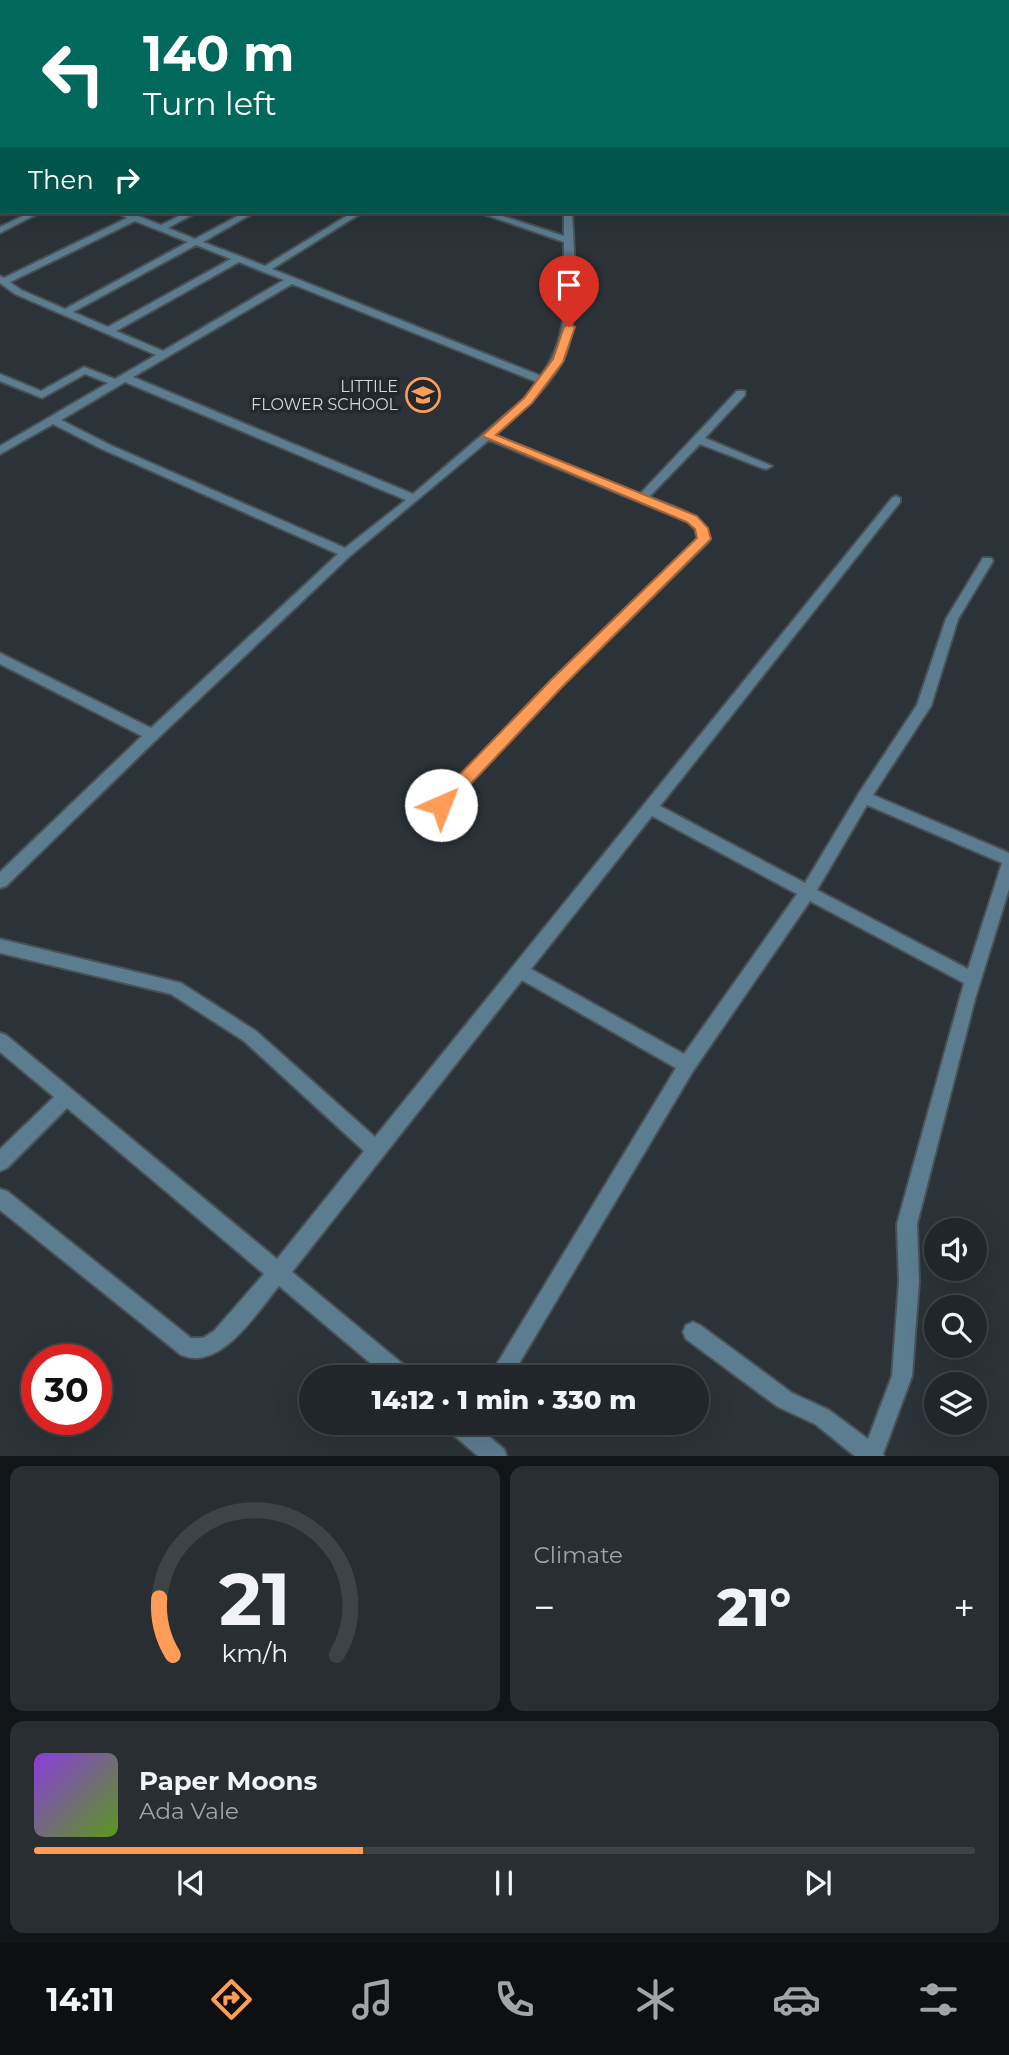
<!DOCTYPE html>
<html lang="en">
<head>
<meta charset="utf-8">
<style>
	body { margin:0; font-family:Montserrat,sans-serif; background:#282e32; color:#f1f3f6; height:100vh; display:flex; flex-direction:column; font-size:26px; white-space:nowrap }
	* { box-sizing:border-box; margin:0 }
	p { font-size:23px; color:#a2a5a8 }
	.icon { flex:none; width:38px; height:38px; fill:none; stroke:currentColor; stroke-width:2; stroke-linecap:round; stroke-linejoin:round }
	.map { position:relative; height:1456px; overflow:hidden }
	.details { display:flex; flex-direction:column; gap:10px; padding:10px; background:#121517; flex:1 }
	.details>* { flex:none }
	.top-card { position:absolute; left:0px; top:0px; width:1010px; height:214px; box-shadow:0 7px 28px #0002,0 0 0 2px #3d4347; background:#00695c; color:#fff; overflow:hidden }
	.fabs { position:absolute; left:924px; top:1218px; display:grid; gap:14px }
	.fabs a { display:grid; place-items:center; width:63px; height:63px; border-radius:50%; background:#20262a; box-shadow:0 7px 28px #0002,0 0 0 2px #3d4347; font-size:35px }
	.speed { position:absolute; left:21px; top:1344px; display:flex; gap:14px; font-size:35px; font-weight:700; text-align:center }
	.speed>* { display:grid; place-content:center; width:91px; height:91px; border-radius:50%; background:#20262a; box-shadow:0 7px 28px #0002,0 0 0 2px #3d4347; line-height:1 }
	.speed .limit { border:10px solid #d22; background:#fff; color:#111 }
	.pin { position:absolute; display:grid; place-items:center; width:60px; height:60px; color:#fff; margin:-72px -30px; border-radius:50% 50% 50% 0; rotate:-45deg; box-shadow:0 0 7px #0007 }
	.pin .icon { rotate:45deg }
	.me { position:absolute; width:77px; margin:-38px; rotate:44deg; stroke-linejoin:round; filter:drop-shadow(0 0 5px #0008) }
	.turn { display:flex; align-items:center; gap:24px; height:147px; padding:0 28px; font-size:32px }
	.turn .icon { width:91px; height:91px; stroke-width:2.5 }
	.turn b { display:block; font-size:49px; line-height:60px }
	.then { display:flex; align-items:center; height:66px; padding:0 28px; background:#0003; gap:14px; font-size:26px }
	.big { font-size:52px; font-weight:800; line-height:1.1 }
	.details .tile { flex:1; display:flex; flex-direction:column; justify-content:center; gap:10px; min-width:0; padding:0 24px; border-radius:14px; background:#282e32 }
	.details .dial { align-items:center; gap:0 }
	.dial svg { height:182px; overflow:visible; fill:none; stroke:#3d4347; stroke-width:7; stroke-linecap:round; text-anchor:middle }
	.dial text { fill:#f1f3f6; stroke:none }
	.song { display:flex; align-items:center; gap:21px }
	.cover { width:84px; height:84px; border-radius:10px; background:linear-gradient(135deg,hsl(270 70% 55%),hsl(90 70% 35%)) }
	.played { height:7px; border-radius:4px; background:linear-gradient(90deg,#fe9c58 35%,#3d4347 35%) }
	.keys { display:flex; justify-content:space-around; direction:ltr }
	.heat { display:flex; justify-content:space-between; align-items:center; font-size:38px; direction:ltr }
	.details .tiles { flex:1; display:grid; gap:10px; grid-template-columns:1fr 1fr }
	.tile:last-child { grid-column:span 2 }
	.trip { position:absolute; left:299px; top:1365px; width:410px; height:70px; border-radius:35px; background:#20262a; box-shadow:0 7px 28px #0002,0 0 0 2px #3d4347; font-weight:800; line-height:70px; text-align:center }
	.menu { display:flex; height:112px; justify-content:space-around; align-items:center; background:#0d0f11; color:#a2a5a8 }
	.menu .icon { width:49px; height:49px }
	.menu .active { color:#fe9c58 }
	.menu b { font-size:32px; color:#f1f3f6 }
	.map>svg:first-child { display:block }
	.building { fill:#b9c4ca; stroke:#82898d; stroke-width:2 }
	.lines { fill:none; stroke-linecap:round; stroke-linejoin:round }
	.lane-casing { stroke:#495155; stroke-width:4 }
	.street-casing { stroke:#495155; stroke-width:4 }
	.lane { fill:#5c7d90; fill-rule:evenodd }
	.street { fill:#5c7d90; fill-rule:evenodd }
	.route { fill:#fe9c58; stroke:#a56539; stroke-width:2 }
	.labels { text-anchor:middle; stroke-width:7; stroke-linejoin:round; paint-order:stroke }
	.far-poi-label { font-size:16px; fill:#d3d8db; stroke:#21292e; text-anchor:end }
</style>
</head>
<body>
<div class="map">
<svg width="1009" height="1457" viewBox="0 0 1009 1457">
	<rect width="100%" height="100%" fill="#2b3338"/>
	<!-- building -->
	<path class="building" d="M1008 75H1009V91H1008Z"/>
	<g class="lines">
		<!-- lane casing -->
		<g class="lane-casing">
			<path id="lane" d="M1008 125H1009L1008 130Z"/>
		</g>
		<!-- street casing -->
		<g class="street-casing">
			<path id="street" d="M64 0H72L62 2Z
				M195 0H203L193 2Z
				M314 0H322L312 2Z
				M428 0H436L426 2Z
				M507 0H514L505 2Z
				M560 0H568L558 2Z
				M626 0H632L625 2Z
				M0 23H2V27H0Z
				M0 54H2V58H0Z
				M0 89H2V93H0Z
				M0 133H2V137H0Z
				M0 162H2V167H0Z
				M0 176H2V180H0Z
				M31 212H41L0 233V227Z
				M117 212H128L161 225 187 212H197L168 228 195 239 245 212H255L203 242 265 266 353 212H363L272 269 541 376C572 333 564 292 564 242L478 212H490L564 236V212H572C574 251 580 326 563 360 547 390 520 413 495 435L640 494 737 391H745V395L705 438 772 466 766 469 762 468 700 444 649 497C673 507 702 512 710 539L708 542 562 686 446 809H436L434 805 436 801 552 680 698 538 695 529 688 522 489 440 350 556 157 739 6 886 0 888V872L142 736 0 664V653L151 728 338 554 102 449 53 424 0 454V446L108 383 85 374 42 398 0 381V374L41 391 84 367 115 379 156 355 15 294 0 283V276L4 278 127 218ZM135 221 188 242 65 309 21 290 10 282ZM196 245 231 259 108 327 73 312ZM239 262 284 280 163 351 116 331ZM292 284 537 382 524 399 413 494 133 377ZM125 382 406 500 345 548 110 445 61 420Z
				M896 496 900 498V502L660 806 805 883 859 793 917 705 946 619 983 558H991L993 561 958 619 931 706 873 795 1009 853V889L975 999 917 1224 919 1281 912 1376 883 1454 885 1457H856L815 1424 778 1407 686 1339 683 1332 686 1325 693 1322 700 1325 792 1393 829 1410 868 1439 892 1376 899 1281 897 1224 964 983 810 901 693 1071 511 1377H489L676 1068 522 980 292 1272 410 1370 413 1377H387L279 1286C256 1313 221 1372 181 1355L0 1210V1189L7 1191 191 1338H203L214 1331 264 1274 67 1108 7 1168 0 1171V1149L54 1097 0 1052V1033L6 1035 277 1259 364 1151 244 1041 171 994 0 953V939L181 983 256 1031 375 1137 892 498ZM867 805 1002 863 968 969 817 890ZM652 816 797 894 684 1054 531 969Z
				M446 1423H473L504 1449 507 1457H479L449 1431Z"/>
		</g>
		<!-- lane -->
		<use href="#lane" class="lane"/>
		<!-- street -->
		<use href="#street" class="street"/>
	</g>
	<!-- route -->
	<path class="route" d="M569 324 575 327 563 362 532 403 496 435 697 516 708 528 711 539 562 687 447 809H435L432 805 435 800 551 680 697 538 695 529 687 522 482 436 524 398 553 359 564 327Z"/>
	<!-- icons -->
	<defs>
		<g id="school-ring" transform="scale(1.75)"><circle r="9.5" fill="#21292e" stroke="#fe9c58" stroke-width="1.5"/><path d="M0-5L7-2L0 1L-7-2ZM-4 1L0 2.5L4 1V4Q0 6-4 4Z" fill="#fe9c58"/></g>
	</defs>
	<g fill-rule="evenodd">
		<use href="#school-ring" x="423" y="395"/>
	</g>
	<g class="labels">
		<!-- far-poi labels -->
		<g class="far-poi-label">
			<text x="398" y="392">LITTILE<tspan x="398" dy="18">FLOWER SCHOOL</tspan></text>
		</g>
	</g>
</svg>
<div class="fabs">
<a><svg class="icon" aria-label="sound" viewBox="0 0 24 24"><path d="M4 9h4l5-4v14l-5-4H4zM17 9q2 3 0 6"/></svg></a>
<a><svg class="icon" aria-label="search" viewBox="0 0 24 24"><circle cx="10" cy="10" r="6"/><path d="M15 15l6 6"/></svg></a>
<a><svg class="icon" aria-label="layers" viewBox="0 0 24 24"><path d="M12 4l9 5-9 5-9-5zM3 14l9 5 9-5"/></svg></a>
</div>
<div class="speed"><div class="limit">30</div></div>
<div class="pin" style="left:569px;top:327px;background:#d93025"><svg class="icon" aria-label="arrive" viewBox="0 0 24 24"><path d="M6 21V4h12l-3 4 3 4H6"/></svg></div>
<svg class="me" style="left:441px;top:805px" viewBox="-20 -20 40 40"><circle r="19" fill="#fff"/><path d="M0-13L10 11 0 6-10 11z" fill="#fe9c58"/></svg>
<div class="trip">14:12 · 1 min · 330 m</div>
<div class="top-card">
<div class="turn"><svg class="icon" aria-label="left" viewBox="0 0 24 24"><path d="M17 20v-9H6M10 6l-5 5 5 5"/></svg><div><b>140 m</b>Turn left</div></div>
<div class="then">Then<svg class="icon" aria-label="right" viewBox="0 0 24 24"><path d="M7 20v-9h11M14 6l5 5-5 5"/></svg></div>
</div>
</div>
<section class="details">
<div class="tiles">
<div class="tile dial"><svg viewBox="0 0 100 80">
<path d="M14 69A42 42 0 1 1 86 69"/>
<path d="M14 69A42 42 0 0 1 8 44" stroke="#fe9c58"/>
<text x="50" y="56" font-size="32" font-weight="700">21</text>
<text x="50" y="72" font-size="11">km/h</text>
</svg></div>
<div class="tile"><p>Climate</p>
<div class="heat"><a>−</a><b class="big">21°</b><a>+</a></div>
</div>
<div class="tile">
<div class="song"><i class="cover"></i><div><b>Paper Moons</b><p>Ada Vale</p></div></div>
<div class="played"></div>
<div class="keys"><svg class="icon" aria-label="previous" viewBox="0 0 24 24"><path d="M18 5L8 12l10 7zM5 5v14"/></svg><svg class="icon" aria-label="pause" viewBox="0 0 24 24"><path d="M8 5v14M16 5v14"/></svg><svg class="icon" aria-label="next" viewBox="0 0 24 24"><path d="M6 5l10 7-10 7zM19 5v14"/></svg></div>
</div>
</div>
</section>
<nav class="menu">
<b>14:11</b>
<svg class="icon active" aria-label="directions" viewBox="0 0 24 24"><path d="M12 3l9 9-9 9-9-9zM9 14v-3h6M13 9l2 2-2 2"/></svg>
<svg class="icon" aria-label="music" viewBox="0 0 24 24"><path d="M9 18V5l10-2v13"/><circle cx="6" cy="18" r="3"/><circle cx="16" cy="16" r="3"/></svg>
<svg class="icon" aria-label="phone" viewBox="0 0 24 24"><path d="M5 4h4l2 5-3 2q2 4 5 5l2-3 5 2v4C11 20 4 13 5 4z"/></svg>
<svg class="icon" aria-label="climate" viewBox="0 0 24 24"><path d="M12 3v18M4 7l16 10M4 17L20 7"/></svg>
<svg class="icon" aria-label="car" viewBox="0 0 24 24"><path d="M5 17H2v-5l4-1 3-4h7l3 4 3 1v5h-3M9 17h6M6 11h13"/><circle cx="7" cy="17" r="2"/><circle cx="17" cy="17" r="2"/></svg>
<svg class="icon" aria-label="filters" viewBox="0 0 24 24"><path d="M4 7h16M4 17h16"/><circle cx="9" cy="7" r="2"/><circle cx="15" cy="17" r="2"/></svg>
</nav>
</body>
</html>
